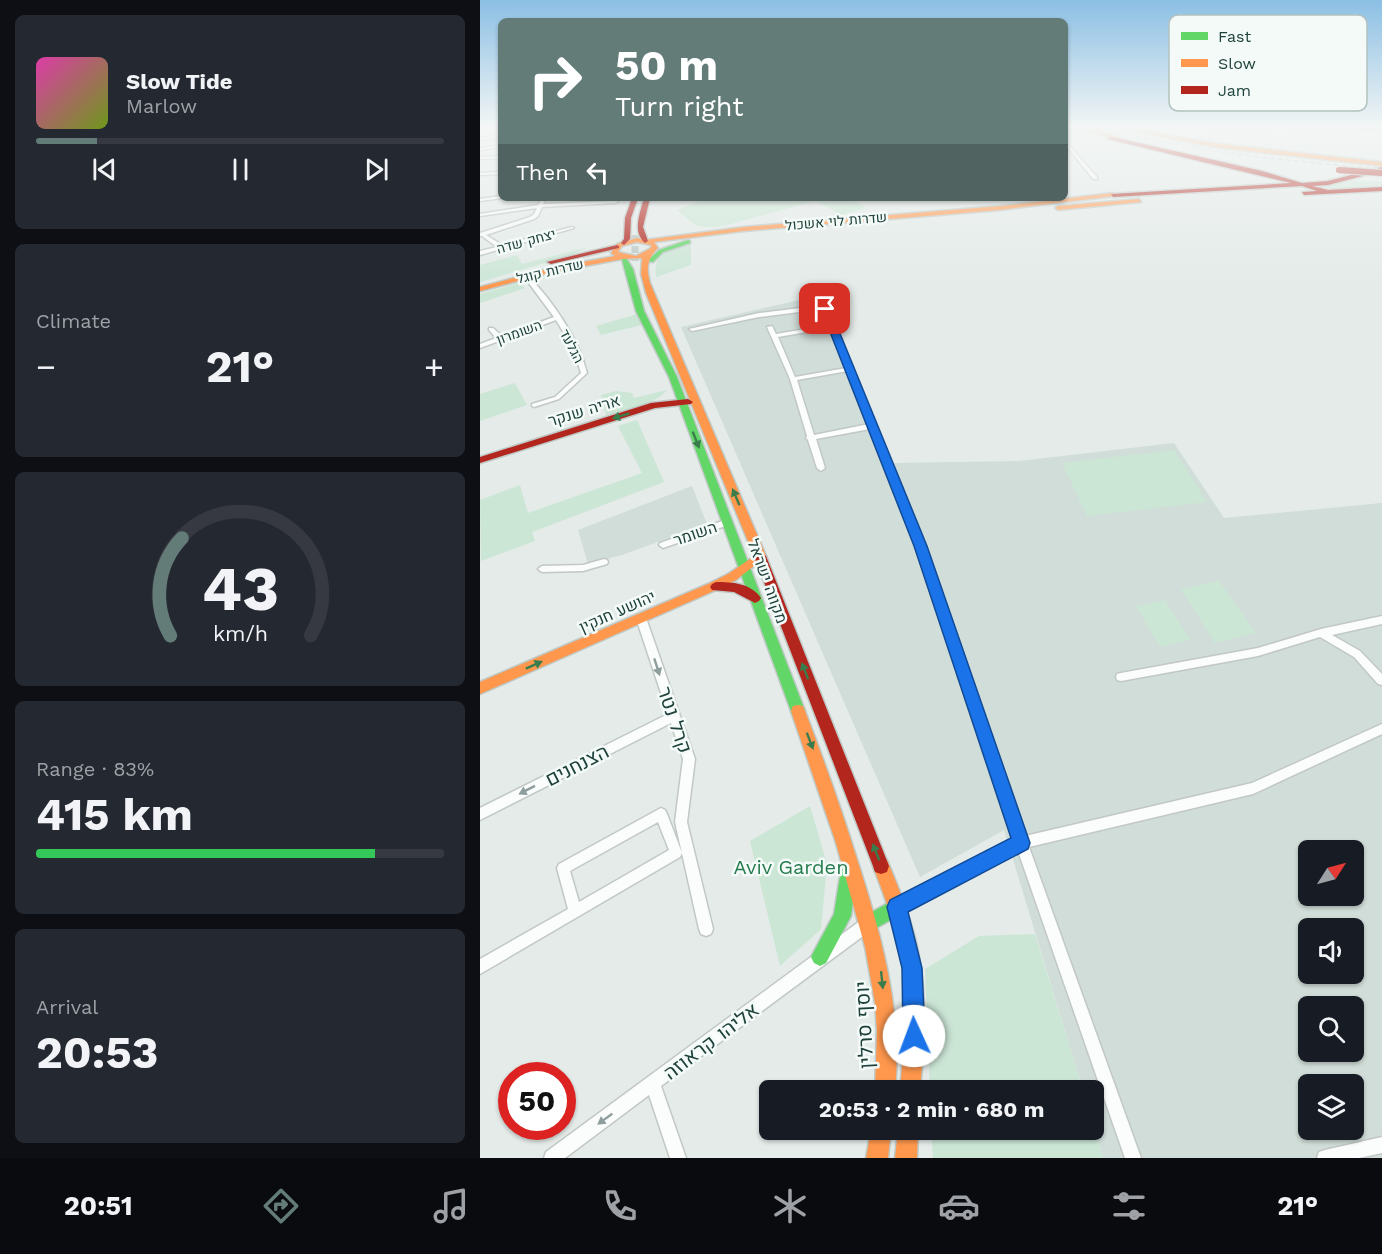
<!DOCTYPE html>
<html lang="en">
<head>
<meta charset="utf-8">
<style>
	body { margin:0; font-family:"Work Sans",Heebo,sans-serif; background:#242831; color:#f1f3f6; height:100vh; display:flex; flex-direction:column; font-size:22px; white-space:nowrap }
	* { box-sizing:border-box; margin:0 }
	p { font-size:20px; color:#9ea1a6 }
	.icon { flex:none; width:33px; height:33px; fill:none; stroke:currentColor; stroke-width:2; stroke-linecap:round; stroke-linejoin:round }
	.map { position:relative; flex:1; overflow:hidden }
	.details { display:flex; flex-direction:column; gap:15px; padding:15px; background:#0d0f14; width:480px }
	.details>* { flex:none }
	.top-card { position:absolute; left:18px; top:18px; width:570px; height:183px; border-radius:9px; box-shadow:0 2px 4px #0004; background:#647c78; color:#fff; overflow:hidden }
	.needle { width:39px; rotate:54deg }
	.controls { position:absolute; left:818px; top:840px; display:grid; gap:12px }
	.controls a { display:grid; place-items:center; width:66px; height:66px; border-radius:9px; background:#171b24; box-shadow:0 2px 4px #0004; font-size:30px }
	.speed { position:absolute; left:18px; top:1062px; display:flex; gap:12px; font-size:30px; font-weight:700; text-align:center }
	.speed>* { display:grid; place-content:center; width:78px; height:78px; border-radius:50%; background:#171b24; box-shadow:0 2px 4px #0004; line-height:1 }
	.speed .limit { border:9px solid #d22; background:#fff; color:#111 }
	.pin { position:absolute; display:grid; place-items:center; width:51px; height:51px; color:#fff; margin:-26px; border-radius:12px; box-shadow:0 3px 9px #0006 }
	.me { position:absolute; width:66px; margin:-33px; rotate:358deg; stroke-linejoin:round; filter:drop-shadow(0 0 4px #0008) }
	.turn { display:flex; align-items:center; gap:21px; height:126px; padding:0 18px; font-size:27px }
	.turn .icon { width:78px; height:78px; stroke-width:2.5 }
	.turn b { display:block; font-size:42px; line-height:51px }
	.then { display:flex; align-items:center; height:57px; padding:0 18px; background:#0003; gap:12px; font-size:22px }
	.big { font-size:45px; font-weight:700; line-height:1.1 }
	.details .tile { flex:1; display:flex; flex-direction:column; justify-content:center; gap:9px; min-width:0; padding:0 21px; border-radius:9px; background:#242831 }
	.details .dial { align-items:center; gap:0 }
	.dial svg { height:156px; overflow:visible; fill:none; stroke:#363941; stroke-width:7; stroke-linecap:round; text-anchor:middle }
	.dial text { fill:#f1f3f6; stroke:none }
	.song { display:flex; align-items:center; gap:18px }
	.cover { width:72px; height:72px; border-radius:9px; background:linear-gradient(135deg,hsl(320 70% 55%),hsl(80 70% 35%)) }
	.played { height:6px; border-radius:3px; background:linear-gradient(90deg,#647c78 15%,#363941 15%) }
	.keys { display:flex; justify-content:space-around; direction:ltr }
	.heat { display:flex; justify-content:space-between; align-items:center; font-size:33px; direction:ltr }
	.charge { height:9px; border-radius:4px; background:linear-gradient(90deg,#34c759 83%,#363941 0) }
	.trip { position:absolute; left:279px; top:1080px; width:345px; height:60px; border-radius:9px; background:#171b24; box-shadow:0 2px 4px #0004; font-weight:700; line-height:60px; text-align:center }
	.dock { display:flex; height:96px; justify-content:space-around; align-items:center; background:#090b0e; color:#9ea1a6 }
	.dock .icon { width:42px; height:42px }
	.dock .on { color:#647c78 }
	.dock b { font-size:27px; color:#f1f3f6 }
	main { display:flex; flex:1; min-height:0 }
	.map>svg:first-child { display:block }
	.built { fill:#d1ddd8; fill-rule:evenodd }
	.green { fill:#cce6d6 }
	.lines { fill:none; stroke-linecap:round; stroke-linejoin:round }
	.secondary-tunnel { stroke:#bdc9c5; stroke-width:7; stroke-dasharray:7 4; stroke-linecap:butt }
	.street-casing { stroke:#c1c8c5; stroke-width:3 }
	.fast-casing { stroke:#bfc9c6; stroke-width:3 }
	.slow-casing { stroke:#bfc9c6; stroke-width:3 }
	.jam-casing { stroke:#bfc9c6; stroke-width:3 }
	.street { fill:#fbfcfc; fill-rule:evenodd }
	.fast { fill:#63d668; fill-rule:evenodd }
	.slow { fill:#ff974d; fill-rule:evenodd }
	.jam { fill:#b3261e; fill-rule:evenodd }
	.rail { stroke:#c7ccca; stroke-width:1.5; stroke-dasharray:5 3; stroke-linecap:butt }
	.jam-bridge-casing { stroke:#bcc7c5; stroke-width:8; stroke-linecap:butt }
	.jam-bridge { stroke:#b3261e; stroke-width:6 }
	.oneway { fill:#3a7d4d }
	.oneway2 { fill:#8d9e9c }
	.route { fill:#1a73e8; stroke:#114b97; stroke-width:1.5 }
	.labels { text-anchor:middle; stroke-width:5; stroke-linejoin:round; paint-order:stroke }
	.far-street-label { font-size:14px; fill:#1f413b; stroke:#f3faf7 }
	.street-label { font-size:16px; fill:#1f413b; stroke:#f3faf7 }
	.near-street-label { font-size:20px; fill:#1f413b; stroke:#f3faf7 }
	.near-park-label { font-size:20px; fill:#257c4e; stroke:#f3faf7 }
	.key { fill:#f3faf7; stroke:#b3c2bf; stroke-width:1.5 }
	.key-label { font-size:16px; fill:#1f413b }
</style>
</head>
<body>
<main>
<section class="details">
<div class="tile">
<div class="song"><i class="cover"></i><div><b>Slow Tide</b><p>Marlow</p></div></div>
<div class="played"></div>
<div class="keys"><svg class="icon" aria-label="previous" viewBox="0 0 24 24"><path d="M18 5L8 12l10 7zM5 5v14"/></svg><svg class="icon" aria-label="pause" viewBox="0 0 24 24"><path d="M8 5v14M16 5v14"/></svg><svg class="icon" aria-label="next" viewBox="0 0 24 24"><path d="M6 5l10 7-10 7zM19 5v14"/></svg></div>
</div>
<div class="tile"><p>Climate</p>
<div class="heat"><a>−</a><b class="big">21°</b><a>+</a></div>
</div>
<div class="tile dial"><svg viewBox="0 0 100 80">
<path d="M14 69A42 42 0 1 1 86 69"/>
<path d="M14 69A42 42 0 0 1 20 19" stroke="#647c78"/>
<text x="50" y="56" font-size="32" font-weight="700">43</text>
<text x="50" y="72" font-size="11">km/h</text>
</svg></div>
<div class="tile"><p>Range · 83%</p><b class="big">415 km</b><div class="charge"></div></div>
<div class="tile"><p>Arrival</p><b class="big">20:53</b></div>
</section>
<div class="map">
<svg width="902" height="1158" viewBox="0 0 902 1158">
	<rect width="100%" height="100%" fill="#e4ebe8"/>
	<!-- built -->
	<path class="built" d="M341 295 413 463 539 461 694 443 744 518 902 503V1158H623L614 1126V1090H603L524 830 440 877 201 327ZM828 850H873V896H828ZM828 928H873V974H828ZM828 1006H873V1052H828ZM828 1084H873V1130H828Z
		M212 486 227 524 142 555 108 564 98 530Z"/>
	<!-- green -->
	<path class="green" d="M875 181H902V187L851 189 838 185Z
		M226 198H370L386 208 361 215 336 201 243 226C216 229 217 227 197 210Z
		M211 245V265L176 277C172 250 191 250 211 245Z
		M108 247 92 255 0 282V265L37 255 42 264Z
		M39 283 45 288 0 303V294Z
		M161 313 166 324 121 335 116 326Z
		M35 383 47 405 0 421V394Z
		M187 390C173 407 147 409 126 415L121 395 136 391 152 393 154 398Z
		M157 420 184 482 52 532 55 541 1 561 0 500 40 485 48 513 162 473 138 426Z
		M694 450 727 502 607 516 582 463Z
		M739 581 776 633 735 643 701 589Z
		M685 600 710 640 680 647 656 606Z
		M330 806 347 864 341 929 300 966 270 841Z
		M555 934 603 1090H450L445 969 499 936Z
		M614 1126 623 1158H453L451 1130H614Z"/>
	<g class="lines">
		<!-- secondary-tunnel -->
		<path class="secondary-tunnel" d="M155 235V261"/>
		<!-- street casing -->
		<g class="street-casing">
			<path id="street" d="M0 125H12L0 127Z
				M819 126 880 128H819L736 133 734 132Z
				M585 131 604 136 605 137 603 138 585 133Z
				M21 135V137L0 140V138Z
				M585 141 617 177V179H613L585 144Z
				M21 145V147L0 150V148Z
				M21 156V158L0 159V157Z
				M21 172V174L0 175V173Z
				M21 196V198H22L0 201V199Z
				M62 198H66L63 204 136 201 138 202 136 203 62 207 58 216 54 219 6 235 22 245 92 227 94 228 0 255V251L17 247 2 236H0V233L50 217 54 214 57 208 0 216V214L58 205Z
				M38 276 49 277C73 301 99 340 107 373L79 399 54 407 52 406V404L75 397 101 373 93 348 76 320 0 348V344L16 338 9 330V328H13L22 336 74 317 48 282 46 280 36 279V277Z
				M345 305 348 307 445 546 545 836 772 783 902 724V734L773 794 549 847 661 1158H645L538 851 422 912 417 913 412 912 411 907 412 902 534 840 437 546 390 429 336 439 345 468 341 471 337 468 328 440 326 438 327 436 310 379 287 327 292 326 296 334 349 325 343 309 279 317 212 331 209 329 279 313ZM350 328 366 368 315 377 298 337ZM368 371 389 424 334 435 317 380Z
				M248 519 252 522 251 524 183 548 179 545 180 543Z
				M124 559 127 560 128 562 127 564 103 571 62 572 58 569 62 566 103 565Z
				M161 614 164 615 166 618 215 759 207 822 233 929 231 934 226 936 221 934 219 929 195 822 203 759 191 723 0 820V808L188 714 156 618 158 615Z
				M902 616V624L852 635 880 651 902 674V685L898 684 874 657 840 637 778 656 641 681 637 680 636 677 637 674 641 673 778 648 841 629Z
				M181 808 185 810 187 814 202 853 200 857 0 974V959L88 909 77 868 79 864ZM178 822 189 850 99 902 90 871Z
				M389 916 394 918 396 923 394 928 181 1086 206 1158H190L169 1095 85 1158H64L66 1152 384 918Z
				M902 1137V1153L879 1158H837L839 1152 845 1150Z"/>
		</g>
		<!-- fast casing -->
		<g class="fast-casing">
			<path id="fast" d="M208 240 210 241V243L183 252 173 262 167 261 179 250Z
				M141 256H145L153 269 164 311 197 377 325 711 323 716 318 717 313 716 311 711 189 377 156 311Z
				M369 862 375 864 377 870 371 916 346 963 340 966 334 963 331 957 354 914 361 870 363 864Z
				M417 898 423 901 426 907 423 913 389 932 383 929 380 923 383 917Z"/>
		</g>
		<!-- slow casing -->
		<g class="slow-casing">
			<path id="slow" d="M588 125H596L642 138 639 140Z
				M624 125H634L733 143 902 162V166L733 147Z
				M878 127 902 129V131L876 129Z
				M633 193 635 196 520 210 264 231 174 242 178 248C167 259 166 268 170 283L286 556 280 560 274 556 166 293 161 274 162 258 143 259 72 272 0 291V287L71 268 135 256 131 253 137 244 157 238 165 240 264 227 520 206ZM157 242 171 245V248L156 256 138 252 142 246Z
				M659 199 661 202 578 210 575 208 578 206Z
				M270 559 274 560 276 563 274 566 256 580 236 590 0 694V682L228 584 248 574Z
				M318 705 323 706 325 711C343 758 360 805 375 853 400 930 423 1009 415 1090H395L397 1031 395 1003 385 947 356 843 311 711 313 706Z
				M401 858 407 860C420 891 433 923 439 957 447 1000 444 1047 440 1090H420C424 1045 429 999 421 955 415 924 404 895 393 866L395 860Z
				M391 1130H411L408 1158H386Z
				M418 1130H438L437 1158H415Z"/>
		</g>
		<!-- jam casing -->
		<g class="jam-casing">
			<path id="jam" d="M629 136 782 171 822 183 848 181 902 167V171L848 185 832 186 848 190 902 187V191L824 195 822 192 837 191 822 186 633 197 631 194 811 183 627 139Z
				M152 198H158L151 218 150 239 144 245 141 243 144 239 145 218Z
				M164 198H170L163 227 168 241 165 243C152 232 160 213 164 198Z
				M137 245 139 246V248L71 264 67 262Z
				M208 399 213 402 211 404 175 408 0 463V457L171 403Z
				M280 552 286 556 409 866 407 872 401 874 395 872 393 866 274 556Z
				M236 582C252 582 271 583 281 598L279 601 275 603 254 592 232 590 230 587 232 584Z"/>
		</g>
		<!-- street -->
		<use href="#street" class="street"/>
		<!-- fast -->
		<use href="#fast" class="fast"/>
		<!-- slow -->
		<use href="#slow" class="slow"/>
		<!-- jam -->
		<use href="#jam" class="jam"/>
		<!-- rail -->
		<path class="rail" d="M609 125C705 150 803 161 902 169"/>
		<!-- jam-bridge casing -->
		<g class="jam-bridge-casing">
			<path id="jam-bridge" d="M859 170 902 173"/>
		</g>
		<!-- jam-bridge -->
		<use href="#jam-bridge" class="jam-bridge"/>
	</g>
	<!-- one-way arrows -->
	<defs><path id="oneway-solid" d="M-6-.8H1V-3.2L6.5 0L1 3.2V.8H-6Z" transform="scale(1.5)"/></defs>
	<g class="oneway">
		<use href="#oneway-solid" transform="translate(141 416) rotate(163)"/>
		<use href="#oneway-solid" transform="translate(216 440) rotate(69)"/>
		<use href="#oneway-solid" transform="translate(256 497) rotate(-113)"/>
		<use href="#oneway-solid" transform="translate(54 665) rotate(-24)"/>
		<use href="#oneway-solid" transform="translate(325 671) rotate(-111)"/>
		<use href="#oneway-solid" transform="translate(330 741) rotate(69)"/>
		<use href="#oneway-solid" transform="translate(396 852) rotate(-111)"/>
		<use href="#oneway-solid" transform="translate(402 980) rotate(84)"/>
	</g>
	<g class="oneway2">
		<use href="#oneway-solid" transform="translate(177 667) rotate(72)"/>
		<use href="#oneway-solid" transform="translate(47 790) rotate(153)"/>
		<use href="#oneway-solid" transform="translate(125 1119) rotate(144)"/>
	</g>
	<!-- sky -->
	<linearGradient id="sky" x2="0" y2="1"><stop stop-color="#8bbfe4"/><stop offset="0.44" stop-color="#f3f6f5"/><stop offset="1" stop-color="#f3f6f5" stop-opacity="0"/></linearGradient>
	<rect width="902" height="287" fill="url(#sky)"/>
	<!-- route -->
	<path class="route" d="M345 306 350 309 447 546 550 843 548 849 428 912 442 968 445 1036 442 1044 434 1047 426 1044 423 1036 422 968 407 907 410 900 531 838 434 546 341 309Z"/>
	<g class="labels">
		<!-- far-street labels -->
		<g class="far-street-label">
			<text transform="translate(356 221) rotate(-5)" y="5">שדרות לוי אשכול</text>
			<text transform="translate(46 241) rotate(-15)" y="5">יצחק שדה</text>
			<text transform="translate(70 271) rotate(-13)" y="5">שדרות קוגל</text>
			<text transform="translate(39 332) rotate(-20)" y="5">השומרון</text>
			<text transform="translate(92 346) rotate(63)" y="5">הגלעד</text>
		</g>
		<!-- street labels -->
		<g class="street-label">
			<text transform="translate(104 410) rotate(-17)" y="6">אריה שנקר</text>
			<text transform="translate(215 533) rotate(-19)" y="6">השומר</text>
			<text transform="translate(288 581) rotate(70)" y="6">מקווה ישראל</text>
			<text transform="translate(137 611) rotate(-24)" y="6">יהושע חנקין</text>
		</g>
		<!-- near-street labels -->
		<g class="near-street-label">
			<text transform="translate(195 720) rotate(71)" y="7">קרל נטר</text>
			<text transform="translate(97 765) rotate(-27)" y="7">הצנחנים</text>
			<text transform="translate(384 1025) rotate(-93)" y="7">יוסף סרלין</text>
			<text transform="translate(231 1041) rotate(-37)" y="7">אליהו קראוזה</text>
		</g>
		<!-- near-park labels -->
		<g class="near-park-label">
			<text x="311" y="874">Aviv Garden</text>
		</g>
	</g>
	<!-- legend -->
	<rect x="689" y="15" width="198" height="96" rx="9" class="key"/>
	<rect x="701" y="32" width="27" height="8" fill="#63d668"/>
	<rect x="701" y="59" width="27" height="8" fill="#ff974d"/>
	<rect x="701" y="86" width="27" height="8" fill="#b3261e"/>
	<g class="key-label">
		<text x="738" y="42">Fast</text>
		<text x="738" y="69">Slow</text>
		<text x="738" y="96">Jam</text>
	</g>
</svg>
<div class="controls">
<a><svg class="needle" viewBox="-14 -14 28 28"><path d="M0-13l5 13h-10z" fill="#e53935"/><path d="M0 13l5-13h-10z" fill="#9ea1a6"/></svg></a>
<a><svg class="icon" aria-label="sound" viewBox="0 0 24 24"><path d="M4 9h4l5-4v14l-5-4H4zM17 9q2 3 0 6"/></svg></a>
<a><svg class="icon" aria-label="search" viewBox="0 0 24 24"><circle cx="10" cy="10" r="6"/><path d="M15 15l6 6"/></svg></a>
<a><svg class="icon" aria-label="layers" viewBox="0 0 24 24"><path d="M12 4l9 5-9 5-9-5zM3 14l9 5 9-5"/></svg></a>
</div>
<div class="speed"><div class="limit">50</div></div>
<div class="pin" style="left:345px;top:309px;background:#d93025"><svg class="icon" aria-label="arrive" viewBox="0 0 24 24"><path d="M6 21V4h12l-3 4 3 4H6"/></svg></div>
<svg class="me" style="left:434px;top:1036px" viewBox="-20 -20 40 40"><circle r="19" fill="#fff"/><path d="M0-13L10 11 0 6-10 11z" fill="#1a73e8"/></svg>
<div class="trip">20:53 · 2 min · 680 m</div>
<div class="top-card">
<div class="turn"><svg class="icon" aria-label="right" viewBox="0 0 24 24"><path d="M7 20v-9h11M14 6l5 5-5 5"/></svg><div><b>50 m</b>Turn right</div></div>
<div class="then">Then<svg class="icon" aria-label="left" viewBox="0 0 24 24"><path d="M17 20v-9H6M10 6l-5 5 5 5"/></svg></div>
</div>
</div>
</main>
<nav class="dock">
<b>20:51</b>
<svg class="icon on" aria-label="directions" viewBox="0 0 24 24"><path d="M12 3l9 9-9 9-9-9zM9 14v-3h6M13 9l2 2-2 2"/></svg>
<svg class="icon" aria-label="music" viewBox="0 0 24 24"><path d="M9 18V5l10-2v13"/><circle cx="6" cy="18" r="3"/><circle cx="16" cy="16" r="3"/></svg>
<svg class="icon" aria-label="phone" viewBox="0 0 24 24"><path d="M5 4h4l2 5-3 2q2 4 5 5l2-3 5 2v4C11 20 4 13 5 4z"/></svg>
<svg class="icon" aria-label="climate" viewBox="0 0 24 24"><path d="M12 3v18M4 7l16 10M4 17L20 7"/></svg>
<svg class="icon" aria-label="car" viewBox="0 0 24 24"><path d="M5 17H2v-5l4-1 3-4h7l3 4 3 1v5h-3M9 17h6M6 11h13"/><circle cx="7" cy="17" r="2"/><circle cx="17" cy="17" r="2"/></svg>
<svg class="icon" aria-label="filters" viewBox="0 0 24 24"><path d="M4 7h16M4 17h16"/><circle cx="9" cy="7" r="2"/><circle cx="15" cy="17" r="2"/></svg>
<b>21°</b>
</nav>
</body>
</html>
